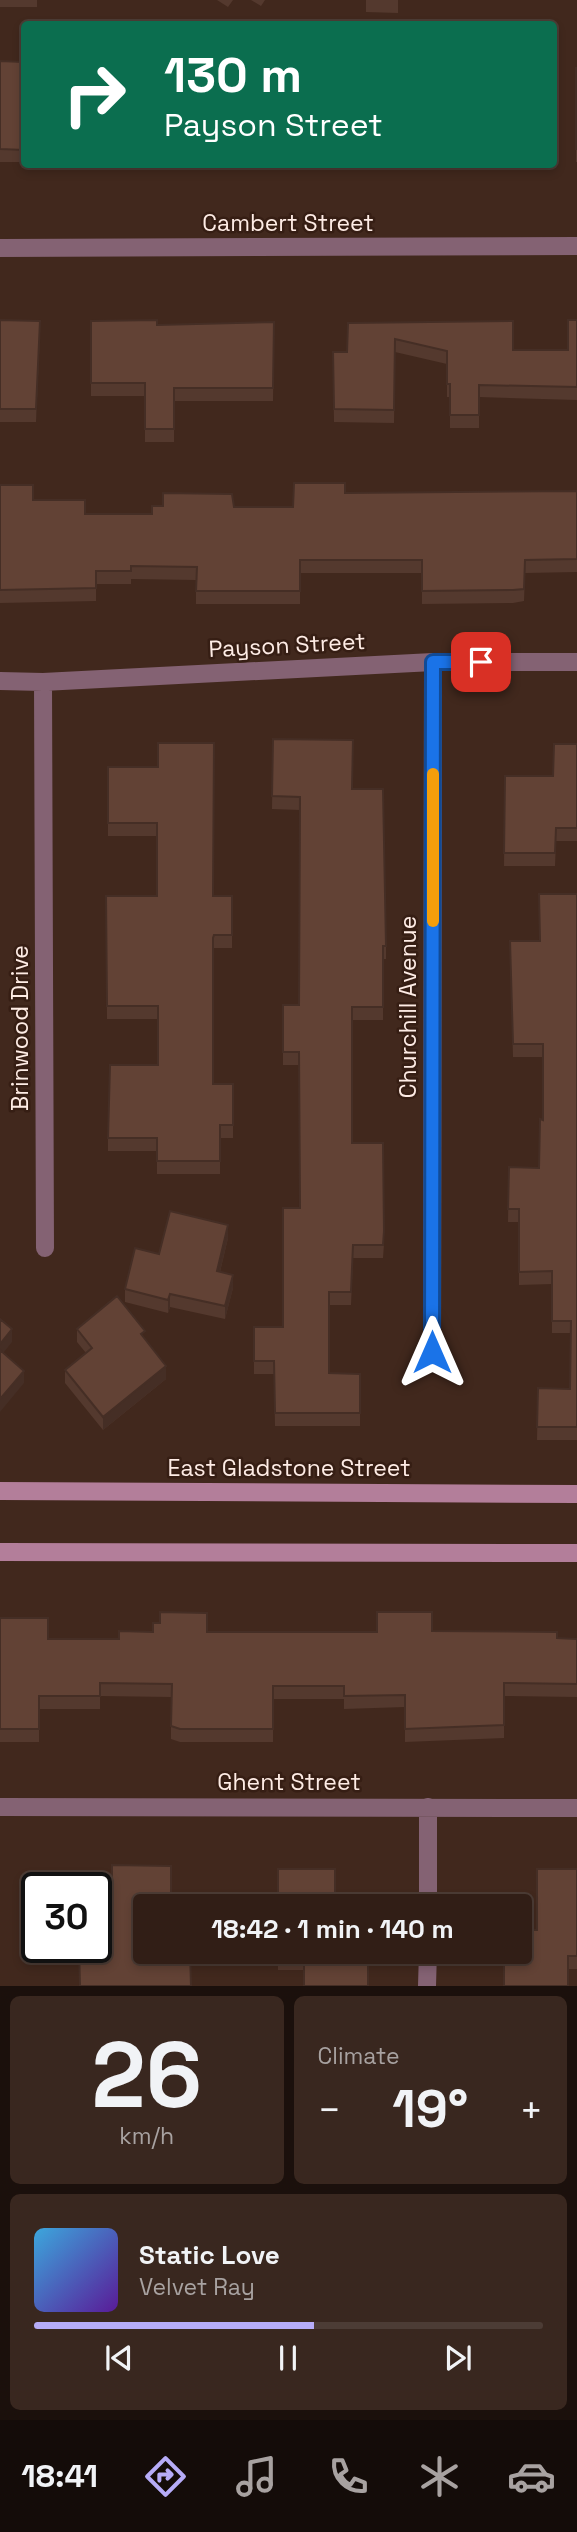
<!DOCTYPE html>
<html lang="en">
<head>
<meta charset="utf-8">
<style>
	body { margin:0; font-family:"Space Grotesk",sans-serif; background:#39271f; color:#f1f3f6; height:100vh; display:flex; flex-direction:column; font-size:26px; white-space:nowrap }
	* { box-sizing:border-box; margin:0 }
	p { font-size:23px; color:#a8a2a1 }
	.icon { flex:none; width:38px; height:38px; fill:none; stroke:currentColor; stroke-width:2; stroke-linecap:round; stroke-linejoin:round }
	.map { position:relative; height:1986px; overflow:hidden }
	.sheet { display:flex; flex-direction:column; gap:10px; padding:10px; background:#1b100c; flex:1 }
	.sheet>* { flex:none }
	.guide { position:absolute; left:21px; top:21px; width:536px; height:147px; border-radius:7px; box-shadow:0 4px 10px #0003,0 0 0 2px #4c3c35; background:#0b6e4f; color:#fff; overflow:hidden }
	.speed { position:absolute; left:21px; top:1872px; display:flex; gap:14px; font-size:35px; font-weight:700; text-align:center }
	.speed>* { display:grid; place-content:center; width:91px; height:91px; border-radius:50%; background:#311e16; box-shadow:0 4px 10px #0003,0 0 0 2px #4c3c35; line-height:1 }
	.speed .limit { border:4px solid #111; border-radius:10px; background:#fff; color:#111 }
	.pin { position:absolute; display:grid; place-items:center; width:60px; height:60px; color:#fff; margin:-30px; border-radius:14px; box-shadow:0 4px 10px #0006 }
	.me { position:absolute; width:77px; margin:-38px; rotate:0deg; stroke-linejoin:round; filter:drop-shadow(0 0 5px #0008) }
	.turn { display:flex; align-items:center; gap:24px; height:147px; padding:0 28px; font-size:32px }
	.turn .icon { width:91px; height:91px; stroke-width:2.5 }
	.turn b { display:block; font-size:49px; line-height:60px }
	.big { font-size:52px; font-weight:700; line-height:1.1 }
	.sheet .card { flex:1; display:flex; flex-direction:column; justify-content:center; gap:10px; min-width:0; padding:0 24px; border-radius:10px; background:#39271f }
	.sheet .dial { align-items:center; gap:0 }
	.dial b { font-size:91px; line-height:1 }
	.song { display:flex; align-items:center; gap:21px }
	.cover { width:84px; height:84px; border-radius:10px; background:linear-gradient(135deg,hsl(200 70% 55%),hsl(270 70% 35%)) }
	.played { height:7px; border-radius:4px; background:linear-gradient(90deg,#b6acf8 55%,#4c3c35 55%) }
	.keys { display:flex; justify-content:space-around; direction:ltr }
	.heat { display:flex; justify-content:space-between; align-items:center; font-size:38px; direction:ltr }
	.sheet .tiles { flex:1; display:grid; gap:10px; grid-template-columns:1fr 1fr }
	.card:last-child { grid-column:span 2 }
	.trip { position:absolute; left:133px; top:1894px; width:399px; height:70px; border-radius:7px; background:#311e16; box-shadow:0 4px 10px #0003,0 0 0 2px #4c3c35; font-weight:700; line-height:70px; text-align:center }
	.tab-bar { display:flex; height:112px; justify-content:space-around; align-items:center; background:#140c09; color:#a8a2a1 }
	.tab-bar .icon { width:49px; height:49px }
	.tab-bar .active { color:#b6acf8 }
	.tab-bar b { font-size:32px; color:#f1f3f6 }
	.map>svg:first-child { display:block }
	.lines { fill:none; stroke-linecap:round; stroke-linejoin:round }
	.street { stroke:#846273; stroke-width:18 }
	.secondary { stroke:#b37e9a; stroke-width:18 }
	.wall { fill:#54392e }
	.shaded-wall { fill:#452e25 }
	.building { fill:#624235; stroke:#452e25; stroke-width:2 }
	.route-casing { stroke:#114b97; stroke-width:18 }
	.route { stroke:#1a73e8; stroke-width:12 }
	.slow { stroke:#f59e0b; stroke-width:12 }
	.labels { text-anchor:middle; stroke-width:5; stroke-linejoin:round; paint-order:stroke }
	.street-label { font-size:23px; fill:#feece5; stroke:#361e14 }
</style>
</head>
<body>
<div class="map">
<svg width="577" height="1986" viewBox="0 0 577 1986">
	<rect width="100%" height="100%" fill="#41281d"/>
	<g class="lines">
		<!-- street -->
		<path class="street" d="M0 248 577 246
			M0 681 43 682 433 662H577
			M43 682 45 1248
			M432 1352 433 662
			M0 1807 577 1808
			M428 1906V1807
			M427 1986 428 1951"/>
		<!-- secondary -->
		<path class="secondary" d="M0 1491 577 1494
			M0 1552 577 1553"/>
	</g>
	<!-- wall -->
	<path class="wall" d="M0 0H37V7H0Z
		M217 0H233L228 7Z
		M251 0H265L261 6Z
		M366 0H398V13L366 12Z
		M0 61 24 62V162H0Z
		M576 68H577V162H576Z
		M354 164H392V166H354Z
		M0 320 40 334 36 422H0Z
		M577 320V400L479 397V428H450V397H447V364L395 352 394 423 334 422 333 352H347L348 323 513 350H568Z
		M91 321 157 325 274 322 273 401H174V442H145V396H91Z
		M0 485 33 500 85 514H152L234 507H293L345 493 577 491V572L525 573 524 601 513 603 422 604V573H300V604H196V580L131 579V584H96V601L0 603Z
		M273 739 352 789 386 946V959H383V1020H352V1143L384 1244 383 1258H353L351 1305H329V1373L360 1374V1426H275L274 1374H254V1327H283L300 1208 299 1065H283V1005H299L300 810 272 809Z
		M577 744V841H556L555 866H504L505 776H553Z
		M108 767H158L213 896H232V948H214L213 1084H233V1138H220V1174H157V1151H108V1138L158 1065V1019H107L106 896H157V836H108Z
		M577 894V1440H537L538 1388 570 1389 571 1333H552V1284L519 1285V1222H508L509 1167 539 1168 543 1120V1057H513L510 941H539Z
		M228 1238 220 1272 233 1288 225 1319 170 1307 168 1313 125 1302V1289L159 1254Z
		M77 1329 166 1379 103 1430 65 1383V1370L86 1353 77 1342Z
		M0 1618 48 1639H119L207 1632 432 1631 577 1639V1697L504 1696V1738L405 1742V1707L344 1709V1699H273V1742H180L171 1739V1697L100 1696V1709H39V1742H0Z
		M577 1869V1969H568L537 1930Z
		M278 1951H368L304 1970H278Z"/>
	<!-- shaded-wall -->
	<path class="shaded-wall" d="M40 321V334L36 422V409Z
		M228 1225V1238L217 1284V1271Z
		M233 1275V1288L225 1319V1306Z
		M170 1294V1307L168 1313V1300Z
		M12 1329V1342L0 1357V1344Z
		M166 1366V1379L103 1430V1417Z
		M24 1371V1383L0 1412V1399Z"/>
	<!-- building -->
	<path class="building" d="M0 61 24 62V150L0 149Z
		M576 68H577V149H576Z
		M0 320 40 321 36 409H0Z
		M157 320V325L274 322 273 388H174V429H145V383H91V321Z
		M568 320H577V387L479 385V415H450V384H447V351L395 339 394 410 334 409 333 352H347L348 323 513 321V350H568Z
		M294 483H345V493L577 491V559L525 560 524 589 513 590 422 591V560H300V591H196L197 567 131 566V571H96V588L0 590V485H33V500H85V514H152V506H163V493L232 494 234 507H293Z
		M273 739 353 740 352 789H383L386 946H383V1007H352V1143H383L384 1231 383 1245H353L351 1292H329V1373L360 1374V1413H275L274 1361H254V1327H283V1208H300L299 1052H283V1005H299L300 797 272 796Z
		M158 743H214L213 896H232V935H214L213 938V1084H233V1125H220V1161H157V1138H108L110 1065H158V1006H107L106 896H157V823H108V767H158Z
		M554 744H577V828H556L555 853H504L505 776H553Z
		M539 894H577V1427H537L538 1388 570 1389 571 1321H552V1271L519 1272V1209H508L509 1167 539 1168 540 1119 543 1120V1044H513L510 941H540Z
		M170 1211 228 1225 217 1271 233 1275 225 1306 170 1294 168 1300 125 1289 135 1248 159 1254Z
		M117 1296 145 1331 141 1334 166 1366 103 1417 65 1370 92 1348 77 1329Z
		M0 1319 12 1329 0 1344Z
		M0 1350 24 1371 0 1399Z
		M160 1612 207 1613V1632H377V1612H432V1631L557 1632V1638L577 1639V1684L504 1683V1725L405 1729V1695L344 1696V1686H273V1729H180L171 1726 172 1684 100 1683V1696H39V1729H0V1618H48V1639H119V1631L153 1632V1623H160Z
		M112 1865 171 1866V1900H189V1906H145V1951H190L191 1986H80L79 1948H96V1926H112Z
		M278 1869H335V1906H278Z
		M537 1869H577V1956H568V1986H504V1951H520V1930H537Z
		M278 1951H368V1986H304V1957H278Z"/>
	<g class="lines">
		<!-- route casing -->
		<g class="route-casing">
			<path id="route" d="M432 1352 433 662H481"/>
		</g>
		<!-- route -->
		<use href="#route" class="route"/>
		<!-- slow -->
		<path class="slow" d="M433 774V921"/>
	</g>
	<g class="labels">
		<!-- street labels -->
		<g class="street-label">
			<text x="288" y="231">Cambert Street</text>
			<text transform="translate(287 645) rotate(-3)" y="8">Payson Street</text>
			<text transform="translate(408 1007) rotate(-90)" y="8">Churchill Avenue</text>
			<text transform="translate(20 1028) rotate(-90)" y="8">Brinwood Drive</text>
			<text x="289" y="1476">East Gladstone Street</text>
			<text x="289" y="1790">Ghent Street</text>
		</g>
	</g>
</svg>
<div class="speed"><div class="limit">30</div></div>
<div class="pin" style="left:481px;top:662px;background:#d93025"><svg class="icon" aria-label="arrive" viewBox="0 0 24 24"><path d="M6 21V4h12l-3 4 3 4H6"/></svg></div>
<svg class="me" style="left:432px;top:1352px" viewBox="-20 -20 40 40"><path d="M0-17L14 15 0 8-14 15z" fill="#1a73e8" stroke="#fff" stroke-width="4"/></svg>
<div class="trip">18:42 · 1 min · 140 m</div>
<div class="guide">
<div class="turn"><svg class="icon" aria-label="right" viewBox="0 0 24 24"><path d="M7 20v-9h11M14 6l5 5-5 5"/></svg><div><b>130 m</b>Payson Street</div></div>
</div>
</div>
<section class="sheet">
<div class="tiles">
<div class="card dial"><b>26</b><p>km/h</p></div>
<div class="card"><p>Climate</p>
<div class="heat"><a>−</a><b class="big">19°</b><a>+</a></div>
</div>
<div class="card">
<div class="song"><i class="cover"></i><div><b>Static Love</b><p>Velvet Ray</p></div></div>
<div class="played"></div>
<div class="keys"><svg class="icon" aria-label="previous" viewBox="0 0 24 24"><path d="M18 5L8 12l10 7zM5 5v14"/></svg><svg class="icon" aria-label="pause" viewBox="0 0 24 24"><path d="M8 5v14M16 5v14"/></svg><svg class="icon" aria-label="next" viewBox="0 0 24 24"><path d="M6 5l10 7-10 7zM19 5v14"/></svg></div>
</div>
</div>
</section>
<nav class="tab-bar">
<b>18:41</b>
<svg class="icon active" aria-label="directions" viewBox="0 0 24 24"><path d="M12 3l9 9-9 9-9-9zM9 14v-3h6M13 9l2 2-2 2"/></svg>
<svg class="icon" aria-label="music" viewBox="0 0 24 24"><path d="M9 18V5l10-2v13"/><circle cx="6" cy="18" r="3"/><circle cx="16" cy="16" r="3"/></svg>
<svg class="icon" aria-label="phone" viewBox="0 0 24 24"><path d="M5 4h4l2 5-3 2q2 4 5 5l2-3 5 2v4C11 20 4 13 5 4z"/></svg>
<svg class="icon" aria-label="climate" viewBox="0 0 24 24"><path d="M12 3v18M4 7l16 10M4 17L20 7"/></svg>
<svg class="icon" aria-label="car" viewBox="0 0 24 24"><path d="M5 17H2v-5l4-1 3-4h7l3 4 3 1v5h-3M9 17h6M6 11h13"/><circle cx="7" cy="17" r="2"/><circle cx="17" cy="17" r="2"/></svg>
</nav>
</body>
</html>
